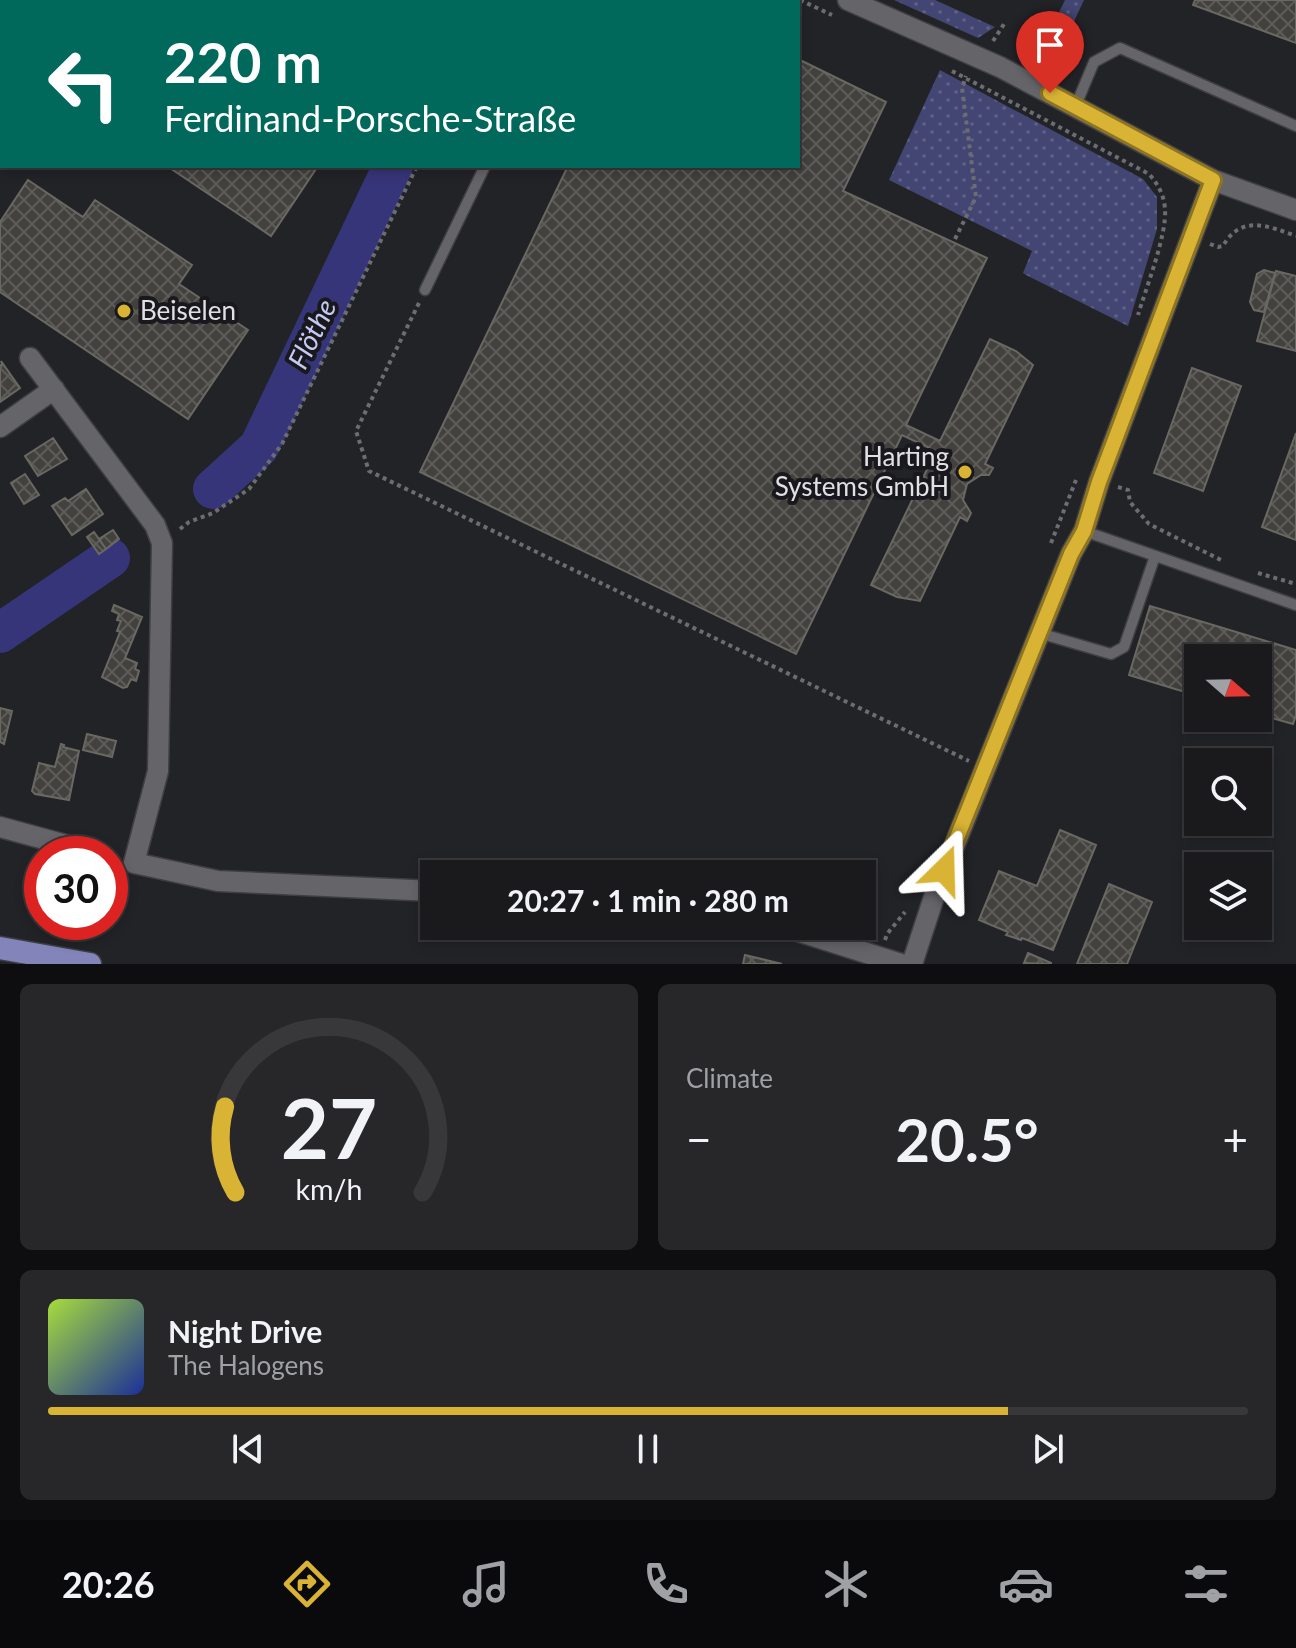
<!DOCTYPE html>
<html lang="en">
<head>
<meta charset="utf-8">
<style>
	body { margin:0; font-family:Lato,sans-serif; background:#27272a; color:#f1f3f6; height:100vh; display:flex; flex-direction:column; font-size:30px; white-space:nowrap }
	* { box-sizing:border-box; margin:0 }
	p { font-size:26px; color:#9fa1a4 }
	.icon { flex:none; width:44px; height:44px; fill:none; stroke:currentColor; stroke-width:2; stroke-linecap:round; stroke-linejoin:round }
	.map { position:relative; height:964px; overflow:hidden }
	.drawer { display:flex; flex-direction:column; gap:20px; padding:20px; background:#0e0e10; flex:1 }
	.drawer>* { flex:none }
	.hud { position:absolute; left:0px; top:0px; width:800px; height:168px; box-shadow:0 4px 12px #0003,0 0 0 2px #38383b; background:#00695c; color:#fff; overflow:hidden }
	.needle { width:52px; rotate:110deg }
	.controls { position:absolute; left:1184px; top:644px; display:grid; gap:16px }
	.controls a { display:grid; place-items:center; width:88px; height:88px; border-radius:0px; background:#1a1a1d; box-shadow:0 4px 12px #0003,0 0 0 2px #38383b; font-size:40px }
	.speed { position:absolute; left:24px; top:836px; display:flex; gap:16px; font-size:40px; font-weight:700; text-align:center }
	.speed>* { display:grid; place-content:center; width:104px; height:104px; border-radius:50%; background:#1a1a1d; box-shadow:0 4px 12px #0003,0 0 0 2px #38383b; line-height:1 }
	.speed .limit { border:12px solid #d22; background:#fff; color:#111 }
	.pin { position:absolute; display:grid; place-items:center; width:68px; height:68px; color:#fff; margin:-82px -34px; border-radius:50% 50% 50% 0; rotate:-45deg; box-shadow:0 0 8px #0007 }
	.pin .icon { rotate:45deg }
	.me { position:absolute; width:88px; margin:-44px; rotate:22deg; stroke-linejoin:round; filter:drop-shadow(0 0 6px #0008) }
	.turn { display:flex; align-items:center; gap:28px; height:168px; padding:0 32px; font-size:36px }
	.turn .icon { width:104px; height:104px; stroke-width:2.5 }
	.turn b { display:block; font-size:56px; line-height:68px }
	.big { font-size:60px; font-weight:700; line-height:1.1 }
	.drawer .card { flex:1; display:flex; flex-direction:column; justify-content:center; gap:12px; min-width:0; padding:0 28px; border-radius:12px; background:#27272a }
	.drawer .dial { align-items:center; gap:0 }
	.dial svg { height:208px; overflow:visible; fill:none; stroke:#38383b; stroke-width:7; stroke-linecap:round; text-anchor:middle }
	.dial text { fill:#f1f3f6; stroke:none }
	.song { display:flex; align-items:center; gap:24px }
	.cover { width:96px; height:96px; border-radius:12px; background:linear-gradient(135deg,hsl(80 70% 55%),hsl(230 70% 35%)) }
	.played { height:8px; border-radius:4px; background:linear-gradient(90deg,#d9b334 80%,#38383b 80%) }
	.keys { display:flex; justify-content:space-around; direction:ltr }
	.heat { display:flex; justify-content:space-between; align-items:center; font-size:44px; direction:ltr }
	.drawer .tiles { flex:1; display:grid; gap:20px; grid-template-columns:1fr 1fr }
	.card:last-child { grid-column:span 2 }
	.trip { position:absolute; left:420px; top:860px; width:456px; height:80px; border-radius:0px; background:#1a1a1d; box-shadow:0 4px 12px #0003,0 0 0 2px #38383b; font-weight:700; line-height:80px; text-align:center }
	.menu { display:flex; height:128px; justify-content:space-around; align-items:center; background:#0a0a0c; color:#9fa1a4 }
	.menu .icon { width:56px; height:56px }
	.menu .active { color:#d9b334 }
	.menu b { font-size:36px; color:#f1f3f6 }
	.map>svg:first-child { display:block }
	.grass { fill:url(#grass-dots) }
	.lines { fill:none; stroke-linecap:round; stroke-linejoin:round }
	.river { stroke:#373579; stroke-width:40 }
	.building { fill:url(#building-cross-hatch); stroke:#6a6863; stroke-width:2 }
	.service-casing { stroke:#3f3f43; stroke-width:13 }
	.minor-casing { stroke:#3f3f43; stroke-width:23 }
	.primary-casing { stroke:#3f3f43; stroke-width:25 }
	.path { stroke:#6c6d70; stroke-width:4; stroke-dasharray:4 4; stroke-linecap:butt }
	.service { stroke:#646469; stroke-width:10 }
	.minor { stroke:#646469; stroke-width:20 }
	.primary { stroke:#8385ba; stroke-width:22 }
	.route-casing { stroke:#8d7422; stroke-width:20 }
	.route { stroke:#d9b334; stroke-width:14 }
	.poi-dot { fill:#d9b334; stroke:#19191d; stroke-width:3 }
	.labels { text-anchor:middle; stroke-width:8; stroke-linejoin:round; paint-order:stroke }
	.poi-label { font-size:26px; fill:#e1e1e4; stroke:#19191d; text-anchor:start }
	.water-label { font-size:28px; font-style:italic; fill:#c6caf2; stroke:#19191d }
</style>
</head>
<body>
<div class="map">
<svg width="1296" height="964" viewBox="0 0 1296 964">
	<defs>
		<pattern id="grass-dots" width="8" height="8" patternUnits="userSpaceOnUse" patternTransform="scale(2)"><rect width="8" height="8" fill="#434572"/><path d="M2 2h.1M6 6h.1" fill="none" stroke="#5e6086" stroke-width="1.8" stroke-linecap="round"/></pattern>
		<pattern id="building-cross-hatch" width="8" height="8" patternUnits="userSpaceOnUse" patternTransform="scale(2)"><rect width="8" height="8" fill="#43413d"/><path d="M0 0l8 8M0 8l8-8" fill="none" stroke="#5e5c59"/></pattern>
	</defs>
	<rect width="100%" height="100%" fill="#222327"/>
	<!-- grass -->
	<path class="grass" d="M894 0H935L995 27 978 38Z
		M1065 0H1084L1050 72 1032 64 1033 43 1042 47Z
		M940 70 1143 179 1157 197V229L1128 326 1026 275 1023 273 1032 251 889 180Z"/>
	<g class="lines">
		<!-- river -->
		<path class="river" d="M471 2 472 0
			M213 489 259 447 393 166
			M0 633 110 558"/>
	</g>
	<!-- building -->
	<path class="building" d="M1195 0H1296V43L1193 5Z
		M798 59 886 102 843 191 987 258 906 425 940 441 990 339 1016 351 1033 365 985 464 993 468 989 475H981L967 484 963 500 971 513 967 521 960 517 920 601 897 597 871 585 936 451 902 435 796 654 420 472 568 166H798Z
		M167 166H318L271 236Z
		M28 180 83 217 95 200 192 265 179 284 248 330 188 419 0 292V222Z
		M1264 270 1275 273 1264 312 1254 310 1250 302 1257 274Z
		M1276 271 1296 276V351L1257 341Z
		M1 361 20 388 0 402V366L2 364Z
		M1192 368 1241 386 1203 491 1154 473Z
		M1296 433V540L1262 527Z
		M53 438 67 459 38 476 25 456Z
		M25 474 39 495 24 504 11 483Z
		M86 489 103 514 72 535 52 506 65 498 68 501Z
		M113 530 119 539 106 549 99 539Z
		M94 532 106 549 99 554 87 537Z
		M114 605 142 617 125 658 137 663 135 669 139 671 136 681 131 679 127 687 123 688 102 677 120 632 117 631 121 621 117 620 119 614 112 611Z
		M1150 606 1296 650V715L1293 724 1258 714V658H1198V696L1129 675Z
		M0 708 12 711 4 744 0 742Z
		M87 734 116 741 112 757 83 750Z
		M61 744 64 745 63 747 79 751 69 800 35 794 32 791 39 763 55 767Z
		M1060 830 1096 845 1053 950 1022 938 1021 940 1006 935 1008 932 979 920 999 871 1037 886Z
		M1109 884 1152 902 1127 964H1077Z
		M1028 953 1051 963V964L1024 963Z
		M745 955 782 964H743Z"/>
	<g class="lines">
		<!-- service casing -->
		<g class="service-casing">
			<path id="service" d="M98 2 99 0
				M562 2 563 0
				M1076 105 1094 62 1120 48 1296 126
				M0 145 2 142
				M425 290 485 166
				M1084 531 1296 605
				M1039 633 1111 654 1124 647 1155 556"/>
		</g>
		<!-- minor casing -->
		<g class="minor-casing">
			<path id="minor" d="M848 0 1000 67 1213 180 1296 210
				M30 358 155 525 162 543 158 771 134 863 218 881 434 891
				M0 427 54 389
				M0 827 99 854
				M766 926 791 929 901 964
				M912 964 935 894 1071 554 1084 531 1099 482 1213 180"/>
		</g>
		<!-- primary casing -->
		<g class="primary-casing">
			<path id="primary" d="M0 948 90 964"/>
		</g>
		<!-- path -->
		<path class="path" d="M800 0 832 15
			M495 2 496 0
			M993 41 1006 21
			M952 71 1149 174C1158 184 1164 195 1165 209 1167 235 1146 288 1138 315
			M955 239 976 197 962 88 966 76
			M1210 244 1218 247 1223 246C1241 214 1268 226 1296 236
			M419 303 356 431 369 471 969 761
			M1118 487 1128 490 1130 502 1149 524 1223 561
			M180 529 189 522 213 513 249 489 282 444 417 166
			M1051 543 1076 480
			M1258 573 1296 584
			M885 940 887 934 905 912"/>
		<!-- service -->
		<use href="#service" class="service"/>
		<!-- minor -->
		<use href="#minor" class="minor"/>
		<!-- primary -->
		<use href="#primary" class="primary"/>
	</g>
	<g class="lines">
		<!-- route casing -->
		<g class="route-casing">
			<path id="route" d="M944 870 1071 554 1084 531 1099 482 1213 180 1050 93"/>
		</g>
		<!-- route -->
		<use href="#route" class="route"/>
	</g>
	<!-- markers -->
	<g class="poi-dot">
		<circle cx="124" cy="311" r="8"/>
		<circle cx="965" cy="472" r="8"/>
	</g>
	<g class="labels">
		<!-- poi labels -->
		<g class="poi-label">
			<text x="140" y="320">Beiselen</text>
			<text x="949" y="466" text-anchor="end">Harting<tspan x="949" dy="30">Systems GmbH</tspan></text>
		</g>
		<!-- water labels -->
		<g class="water-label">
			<text transform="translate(312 334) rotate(-64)" y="10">Flöthe</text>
		</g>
	</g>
</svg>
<div class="controls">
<a><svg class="needle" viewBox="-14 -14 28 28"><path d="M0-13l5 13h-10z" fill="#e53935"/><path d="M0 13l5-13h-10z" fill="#9fa1a4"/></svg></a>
<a><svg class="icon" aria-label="search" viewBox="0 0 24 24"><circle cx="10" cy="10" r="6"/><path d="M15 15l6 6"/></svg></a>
<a><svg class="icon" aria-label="layers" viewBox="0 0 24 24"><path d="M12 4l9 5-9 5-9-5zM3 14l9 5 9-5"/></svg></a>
</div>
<div class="speed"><div class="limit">30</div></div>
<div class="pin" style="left:1050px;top:93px;background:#d93025"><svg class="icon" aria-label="arrive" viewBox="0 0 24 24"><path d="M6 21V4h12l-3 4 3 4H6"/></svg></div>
<svg class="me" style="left:944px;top:870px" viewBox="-20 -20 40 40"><path d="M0-17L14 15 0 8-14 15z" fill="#d9b334" stroke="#fff" stroke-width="4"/></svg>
<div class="trip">20:27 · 1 min · 280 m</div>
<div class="hud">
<div class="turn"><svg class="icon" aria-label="left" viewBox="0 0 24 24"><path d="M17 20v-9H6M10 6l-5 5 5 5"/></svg><div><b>220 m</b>Ferdinand-Porsche-Straße</div></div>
</div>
</div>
<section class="drawer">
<div class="tiles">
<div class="card dial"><svg viewBox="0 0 100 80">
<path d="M14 69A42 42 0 1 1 86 69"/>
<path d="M14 69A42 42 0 0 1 10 36" stroke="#d9b334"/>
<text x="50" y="56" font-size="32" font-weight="700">27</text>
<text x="50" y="72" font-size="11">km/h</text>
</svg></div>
<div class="card"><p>Climate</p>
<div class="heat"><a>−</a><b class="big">20.5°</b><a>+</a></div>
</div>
<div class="card">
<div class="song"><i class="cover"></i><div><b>Night Drive</b><p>The Halogens</p></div></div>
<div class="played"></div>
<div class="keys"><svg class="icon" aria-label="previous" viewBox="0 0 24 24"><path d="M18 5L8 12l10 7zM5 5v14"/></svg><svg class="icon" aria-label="pause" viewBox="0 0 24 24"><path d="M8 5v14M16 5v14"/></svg><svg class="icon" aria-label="next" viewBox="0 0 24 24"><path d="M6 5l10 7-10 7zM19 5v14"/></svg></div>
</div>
</div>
</section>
<nav class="menu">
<b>20:26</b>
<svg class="icon active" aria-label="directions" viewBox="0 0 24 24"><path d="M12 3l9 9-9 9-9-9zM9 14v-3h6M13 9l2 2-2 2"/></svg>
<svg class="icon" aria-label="music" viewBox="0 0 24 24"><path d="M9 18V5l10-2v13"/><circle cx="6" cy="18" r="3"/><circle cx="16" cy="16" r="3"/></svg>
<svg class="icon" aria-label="phone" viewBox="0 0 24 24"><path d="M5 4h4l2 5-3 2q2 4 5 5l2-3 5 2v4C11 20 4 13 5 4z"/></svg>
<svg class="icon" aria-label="climate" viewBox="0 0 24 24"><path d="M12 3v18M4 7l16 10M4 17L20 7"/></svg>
<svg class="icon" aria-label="car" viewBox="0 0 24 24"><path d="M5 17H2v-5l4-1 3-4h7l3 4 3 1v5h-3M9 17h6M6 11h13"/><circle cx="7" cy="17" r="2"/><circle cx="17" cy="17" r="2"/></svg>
<svg class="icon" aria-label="filters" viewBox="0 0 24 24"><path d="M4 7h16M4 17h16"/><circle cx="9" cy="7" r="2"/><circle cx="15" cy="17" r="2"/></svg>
</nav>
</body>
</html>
